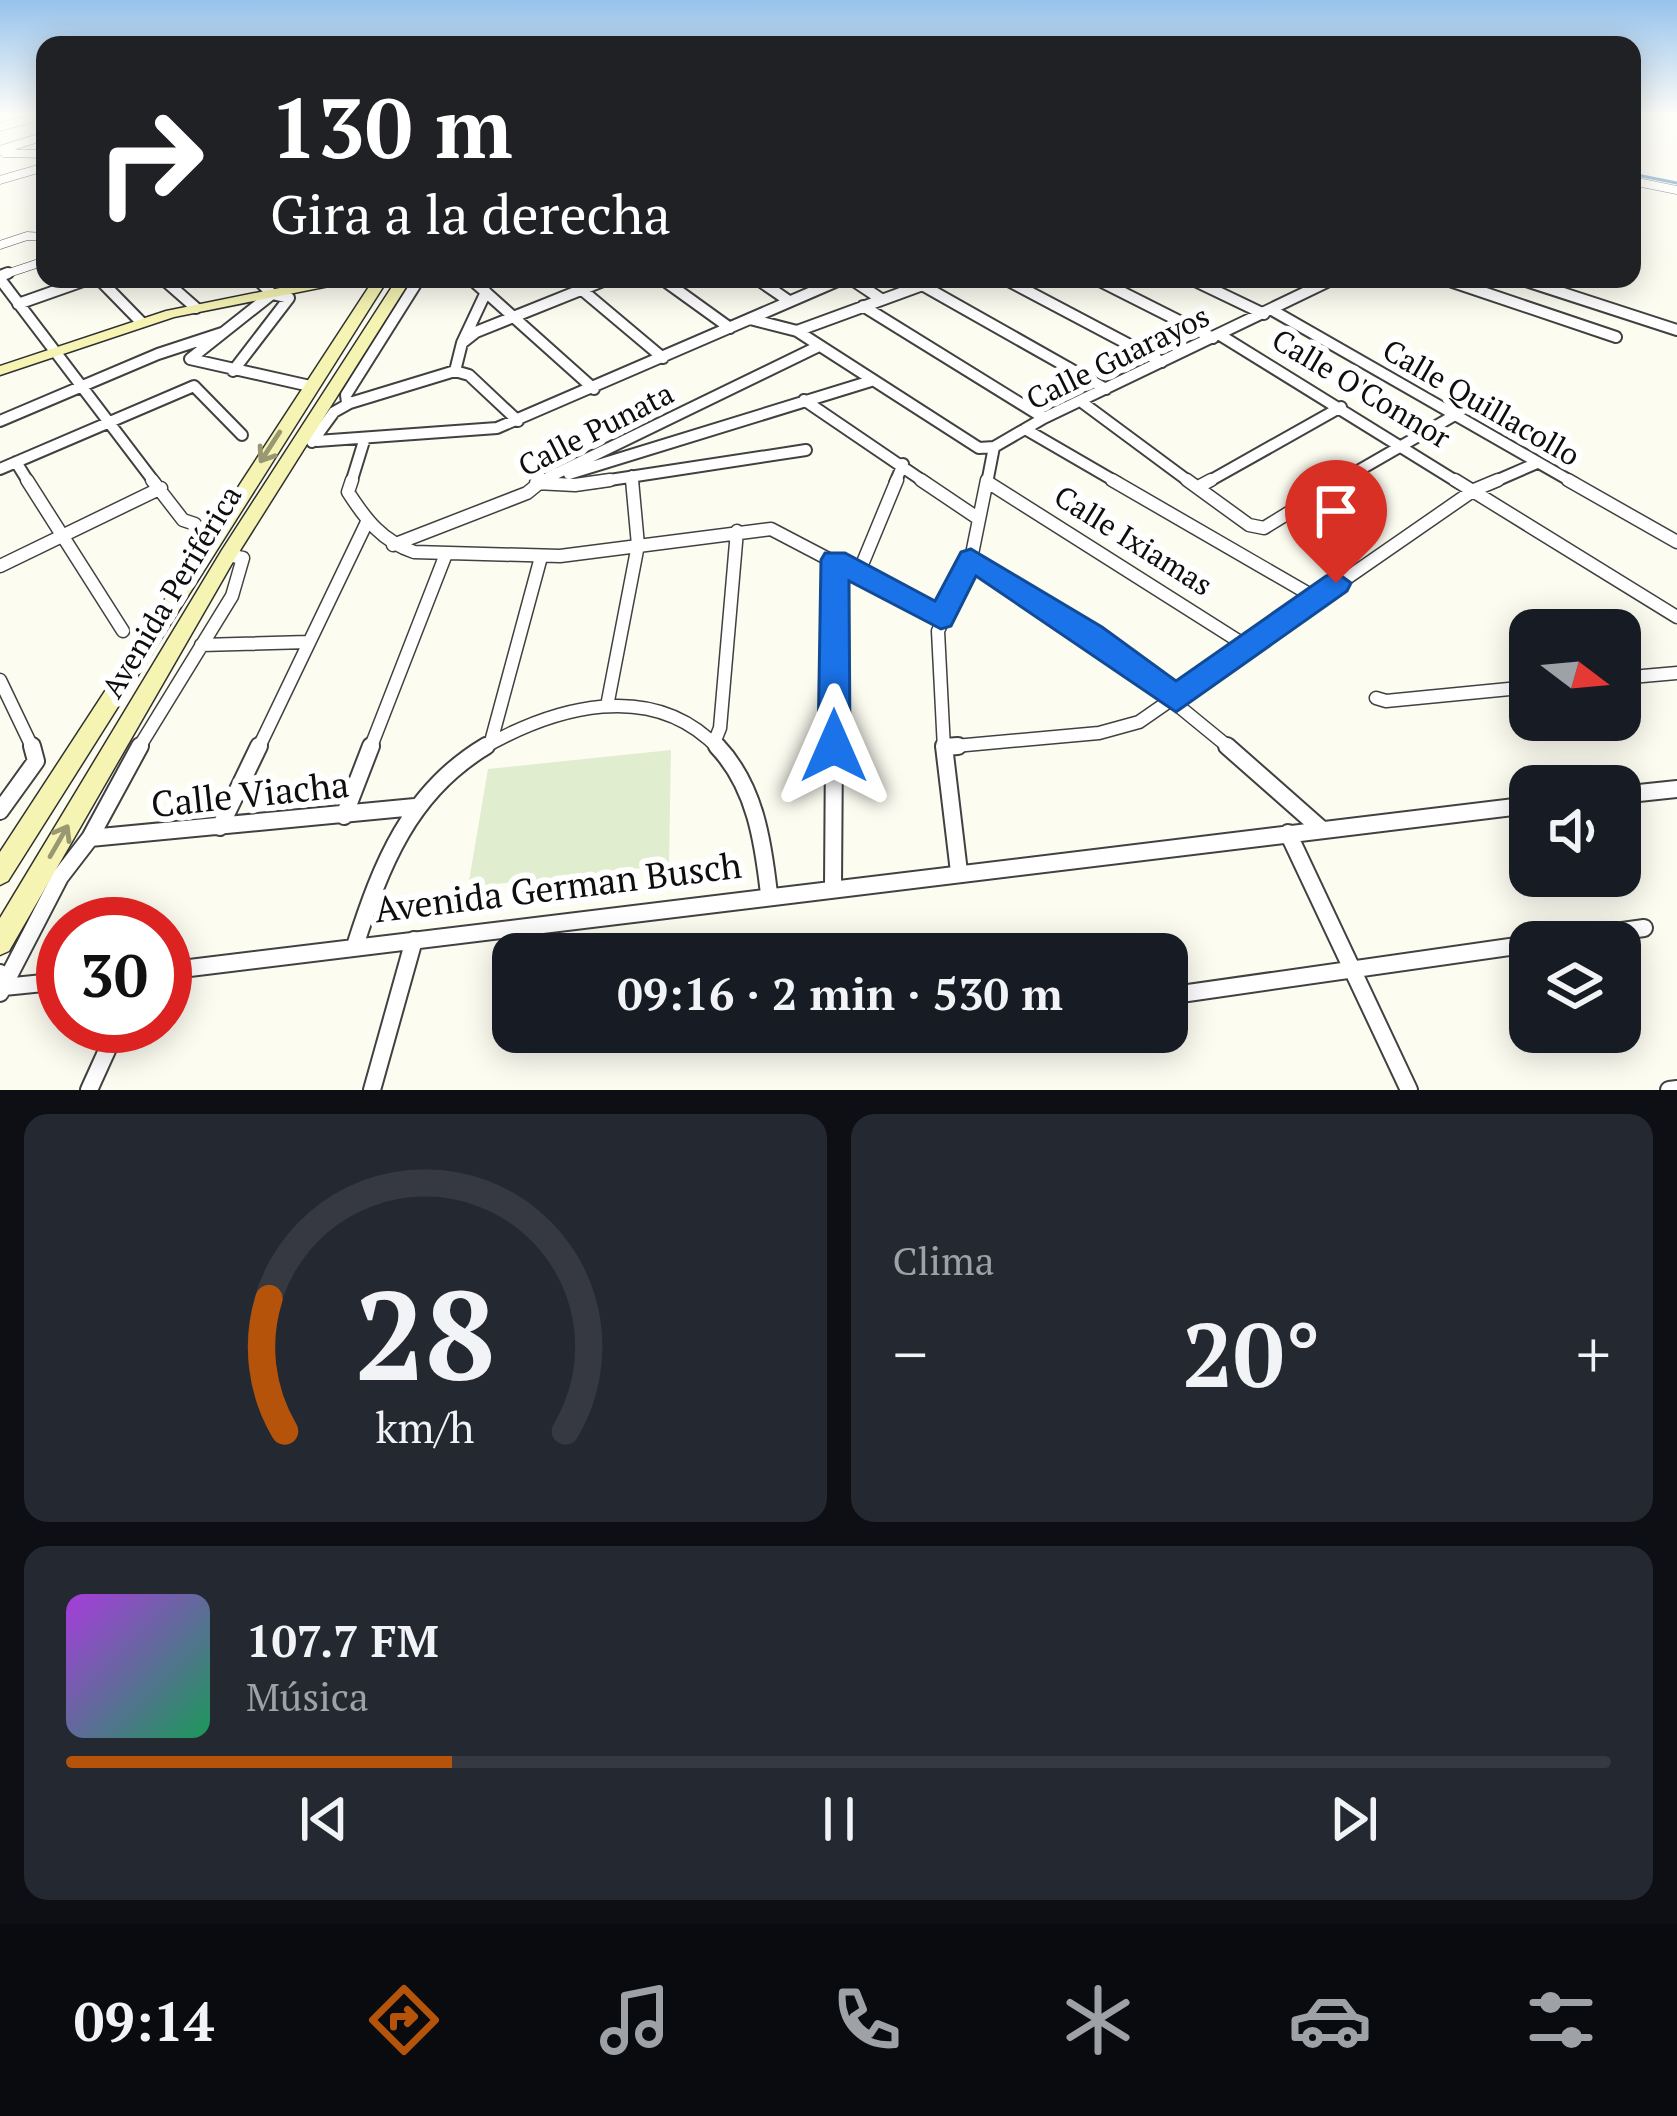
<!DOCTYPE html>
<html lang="es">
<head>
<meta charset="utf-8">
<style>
	body { margin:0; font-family:"PT Serif",serif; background:#242831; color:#f1f3f6; height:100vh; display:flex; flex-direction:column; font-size:45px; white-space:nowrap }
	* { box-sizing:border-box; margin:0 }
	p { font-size:39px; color:#9ea1a6 }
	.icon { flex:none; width:66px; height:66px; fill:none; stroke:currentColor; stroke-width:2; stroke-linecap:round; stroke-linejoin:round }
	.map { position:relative; height:1090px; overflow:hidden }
	.details { display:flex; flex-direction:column; gap:24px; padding:24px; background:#0d0f14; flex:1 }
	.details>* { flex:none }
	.hud { position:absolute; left:36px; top:36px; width:1605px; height:252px; border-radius:24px; box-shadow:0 6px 30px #0003; background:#202124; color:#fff; overflow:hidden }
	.needle { width:78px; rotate:106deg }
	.fabs { position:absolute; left:1509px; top:609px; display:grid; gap:24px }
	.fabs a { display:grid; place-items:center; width:132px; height:132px; border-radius:24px; background:#171b24; box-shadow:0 6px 30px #0003; font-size:60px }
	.speed { position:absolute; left:36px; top:897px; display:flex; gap:24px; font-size:60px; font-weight:700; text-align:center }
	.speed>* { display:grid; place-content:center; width:156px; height:156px; border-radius:50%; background:#171b24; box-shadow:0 6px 30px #0003; line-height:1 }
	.speed .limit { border:18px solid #d22; background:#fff; color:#111 }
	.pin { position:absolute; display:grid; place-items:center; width:102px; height:102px; color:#fff; margin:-123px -51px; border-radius:50% 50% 50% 0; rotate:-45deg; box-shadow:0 0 12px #0007 }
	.pin .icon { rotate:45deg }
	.me { position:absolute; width:132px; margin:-66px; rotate:0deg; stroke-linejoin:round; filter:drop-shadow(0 0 9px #0008) }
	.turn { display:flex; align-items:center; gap:42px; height:252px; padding:0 36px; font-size:54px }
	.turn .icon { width:156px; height:156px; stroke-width:2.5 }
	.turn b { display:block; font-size:84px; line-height:102px }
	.big { font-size:90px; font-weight:700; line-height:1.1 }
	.details .widget { flex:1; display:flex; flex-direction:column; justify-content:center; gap:18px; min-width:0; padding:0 42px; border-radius:24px; background:#242831 }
	.details .dial { align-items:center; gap:0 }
	.dial svg { height:312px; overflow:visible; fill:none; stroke:#363941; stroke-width:7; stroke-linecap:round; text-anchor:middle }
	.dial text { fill:#f1f3f6; stroke:none }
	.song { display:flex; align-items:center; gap:36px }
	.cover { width:144px; height:144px; border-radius:18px; background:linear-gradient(135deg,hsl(280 70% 55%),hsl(150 70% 35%)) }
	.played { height:12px; border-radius:6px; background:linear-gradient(90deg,#b45309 25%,#363941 25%) }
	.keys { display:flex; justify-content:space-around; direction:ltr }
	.heat { display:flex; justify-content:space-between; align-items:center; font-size:66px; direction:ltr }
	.details .tiles { flex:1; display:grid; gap:24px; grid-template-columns:1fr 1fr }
	.widget:last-child { grid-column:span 2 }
	.trip { position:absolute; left:492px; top:933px; width:696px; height:120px; border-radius:24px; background:#171b24; box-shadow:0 6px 30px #0003; font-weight:700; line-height:120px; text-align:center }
	.menu { display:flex; height:192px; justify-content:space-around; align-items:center; background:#090b0e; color:#9ea1a6 }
	.menu .icon { width:84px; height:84px }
	.menu .on { color:#b45309 }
	.menu b { font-size:54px; color:#f1f3f6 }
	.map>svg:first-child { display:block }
	.pitch { fill:#e0edce }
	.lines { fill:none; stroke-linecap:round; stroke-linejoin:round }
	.stream { stroke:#4a87be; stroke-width:3 }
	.street-far3-casing { stroke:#414141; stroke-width:9 }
	.street-far2-casing { stroke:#414141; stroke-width:14 }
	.street-far1-casing { stroke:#414141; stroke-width:15 }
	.street-casing { stroke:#414141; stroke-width:20 }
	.secondary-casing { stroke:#303030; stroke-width:3 }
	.street-far3 { stroke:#fff; stroke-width:8 }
	.street-far2 { stroke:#fff; stroke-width:10 }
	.street-far1 { stroke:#fff; stroke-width:12 }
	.street { stroke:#fff; stroke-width:16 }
	.secondary { fill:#f6f4b3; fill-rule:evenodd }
	.oneway { stroke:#999871 }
	.route { fill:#1a73e8; stroke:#114b97; stroke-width:3 }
	.labels { text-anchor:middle; stroke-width:12; stroke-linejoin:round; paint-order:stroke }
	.street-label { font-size:30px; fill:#0e0e0e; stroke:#fff }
	.near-street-label { font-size:36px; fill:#0e0e0e; stroke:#fff }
</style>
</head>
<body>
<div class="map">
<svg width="1677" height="1090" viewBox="0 0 1677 1090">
	<rect width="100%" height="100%" fill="#fdfcf1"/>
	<!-- pitch -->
	<path class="pitch" d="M671 750 669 865 468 887 488 769Z"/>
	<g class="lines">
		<!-- stream -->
		<path class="stream" d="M1632 174 1677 183"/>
		<!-- street-far3 casing -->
		<g class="street-far3-casing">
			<path id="street-far3" d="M0 127 40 116
				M0 150 45 136
				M4 153 45 154
				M0 180 45 167
				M1632 181 1677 190
				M0 245 27 236 45 237
				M0 276 45 261"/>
		</g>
		<!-- street-far2 casing -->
		<g class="street-far2-casing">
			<path id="street-far2" d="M0 276 8 273
				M0 279 155 483
				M99 279 141 322
				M163 279 196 308
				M471 279 594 389
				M569 279 663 358
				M662 279 730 328
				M757 279 789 301
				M851 279 881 299
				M1005 279 1162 362
				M1096 279 1213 338
				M1191 279 1264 314
				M1444 279 1616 337
				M1520 279 1677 330
				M922 285 1106 389
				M272 294 190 359 310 386
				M18 304 89 279
				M863 306 1044 418
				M1272 310 1574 483
				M750 319 797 331 979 448 994 447
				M797 331 939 279
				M1220 335 1459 483
				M462 343 486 292
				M233 371 289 298 272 294 257 279
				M455 371 462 343 476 332 608 279
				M455 371 469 375 518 421
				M804 400 926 483
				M347 403 346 395 419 279
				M1083 403 1191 483
				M0 421 158 354 222 333
				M1025 429 1118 483
				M317 441 497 428 842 279
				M312 442 334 412 350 403 455 371
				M994 447 1044 418 1329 281
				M16 462 29 483
				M0 469 194 386 242 435
				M569 474 871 381
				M632 476 633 483
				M351 483 364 441
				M537 483 817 347
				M590 483 806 450
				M895 483 903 464
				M987 483 994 447
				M1206 483 1341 407
				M1337 483 1455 415
				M1491 483 1537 463"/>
		</g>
		<!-- street-far1 casing -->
		<g class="street-far1-casing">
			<path id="street-far1" d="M27 480 123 631
				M152 480 183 520 195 524
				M352 480 348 492C366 520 382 541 414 552L560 556 771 529 941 618
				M921 480 979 519
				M1112 480 1316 598
				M1187 480 1249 525 1264 528 1342 480
				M1455 480 1677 617
				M1568 480 1677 542
				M536 483 575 485 610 480
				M989 483 1248 647
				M1198 487 1211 480
				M393 545 527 493 543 480
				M971 559 1110 650 1231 749
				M0 566 161 488
				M859 572 897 480
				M201 645 308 642
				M1620 678 1677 673
				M0 680 33 749
				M1376 698 1386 701 1530 687
				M607 706 638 545 632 480
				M492 738 541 557
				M714 743 720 728 737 531
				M944 747 1099 733 1139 722 1474 490 1498 480
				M138 749 232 596 243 558 228 555
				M258 749 367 522
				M370 749 446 554
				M481 749C554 707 652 678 719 749
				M834 749 835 560
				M944 749 938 631 971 559 987 480"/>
		</g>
		<!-- street casing -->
		<g class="street-casing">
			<path id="street" d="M717 746C755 786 763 841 769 894
				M944 746 959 872
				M1227 746 1320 828
				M944 747 958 746
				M1620 795 1677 789
				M0 811 36 761 32 746
				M344 816 371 746
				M220 827 259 746
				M1288 833 1409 1090
				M90 838 415 807
				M833 886 834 746
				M1543 942 1644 928
				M355 946C381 865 409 792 486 746
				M165 971 1530 805
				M0 973 4 987 63 981
				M0 993 60 877 90 838 140 746
				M1167 996 1530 944
				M89 1090 118 1026
				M372 1090 414 940
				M1669 1090 1677 1089"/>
		</g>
		<!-- secondary casing -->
		<g class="secondary-casing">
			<path id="secondary" d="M324 279H351L344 283 174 317 0 375V366L166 311Z
				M374 279H388L8 881 0 885V852Z
				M397 279H411L234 560 9 951 0 955V918L222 550Z"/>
		</g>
		<!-- street-far3 -->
		<use href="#street-far3" class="street-far3"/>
		<!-- street-far2 -->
		<use href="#street-far2" class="street-far2"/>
		<!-- street-far1 -->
		<use href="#street-far1" class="street-far1"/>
		<!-- street -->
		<use href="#street" class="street"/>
		<!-- secondary -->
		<use href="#secondary" class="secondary"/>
	</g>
	<!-- one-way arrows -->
	<defs><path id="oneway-shaft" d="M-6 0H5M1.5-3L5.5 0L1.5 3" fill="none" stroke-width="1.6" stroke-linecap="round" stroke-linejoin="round" transform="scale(3)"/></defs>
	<g class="oneway">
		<use href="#oneway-shaft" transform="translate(270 447) rotate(123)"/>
		<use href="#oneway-shaft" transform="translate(59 841) rotate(-60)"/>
	</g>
	<!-- sky -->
	<linearGradient id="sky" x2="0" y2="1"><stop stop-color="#96c2eb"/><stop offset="0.43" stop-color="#fefef9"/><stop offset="1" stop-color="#fefef9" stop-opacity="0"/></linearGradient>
	<rect width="1677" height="267" fill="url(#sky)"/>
	<!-- route -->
	<path class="route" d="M971 549 1102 627 1176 681 1326 576 1336 572 1351 583 1347 591 1176 712 976 576 951 626 941 629 849 581 850 746 846 757 834 761 822 757 818 746 821 560 825 553H845L935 601 961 552Z"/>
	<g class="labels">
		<!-- street labels -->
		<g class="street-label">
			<text transform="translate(1118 358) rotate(-26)" y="10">Calle Guarayos</text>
			<text transform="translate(1361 389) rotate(31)" y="10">Calle O'Connor</text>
			<text transform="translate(1481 403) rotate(30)" y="10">Calle Quillacollo</text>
			<text transform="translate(596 430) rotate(-27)" y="10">Calle Punata</text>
			<text transform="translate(1133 541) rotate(32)" y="10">Calle Ixiamas</text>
			<text transform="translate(172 592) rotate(-59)" y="10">Avenida Periférica</text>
		</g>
		<!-- near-street labels -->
		<g class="near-street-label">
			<text transform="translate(250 794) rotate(-6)" y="13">Calle Viacha</text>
			<text transform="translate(558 887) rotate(-7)" y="13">Avenida German Busch</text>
		</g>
	</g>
</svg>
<div class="fabs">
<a><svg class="needle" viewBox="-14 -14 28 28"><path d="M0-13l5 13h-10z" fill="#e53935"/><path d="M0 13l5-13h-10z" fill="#9ea1a6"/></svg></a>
<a><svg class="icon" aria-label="sound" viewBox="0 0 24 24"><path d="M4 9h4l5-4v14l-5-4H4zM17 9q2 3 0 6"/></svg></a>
<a><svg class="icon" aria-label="layers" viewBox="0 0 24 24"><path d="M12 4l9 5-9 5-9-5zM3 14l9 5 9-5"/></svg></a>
</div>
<div class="speed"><div class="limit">30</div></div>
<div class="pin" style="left:1336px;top:583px;background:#d93025"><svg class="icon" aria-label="arrive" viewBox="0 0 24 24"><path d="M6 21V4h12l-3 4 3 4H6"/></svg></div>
<svg class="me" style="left:834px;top:746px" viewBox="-20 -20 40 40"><path d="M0-17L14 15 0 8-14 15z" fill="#1a73e8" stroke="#fff" stroke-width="4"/></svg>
<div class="trip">09:16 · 2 min · 530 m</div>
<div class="hud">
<div class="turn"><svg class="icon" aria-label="right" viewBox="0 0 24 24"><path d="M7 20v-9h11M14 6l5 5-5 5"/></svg><div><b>130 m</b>Gira a la derecha</div></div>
</div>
</div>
<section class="details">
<div class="tiles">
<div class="widget dial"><svg viewBox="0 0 100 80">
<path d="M14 69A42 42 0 1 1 86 69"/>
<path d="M14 69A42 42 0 0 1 10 35" stroke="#b45309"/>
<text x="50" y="56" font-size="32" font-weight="700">28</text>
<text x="50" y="72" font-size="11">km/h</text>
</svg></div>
<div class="widget"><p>Clima</p>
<div class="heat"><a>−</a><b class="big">20°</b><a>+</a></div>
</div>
<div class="widget">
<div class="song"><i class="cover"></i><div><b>107.7 FM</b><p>Música</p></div></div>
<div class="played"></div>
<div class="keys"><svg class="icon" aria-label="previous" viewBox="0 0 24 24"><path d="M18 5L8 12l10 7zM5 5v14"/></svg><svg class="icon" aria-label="pause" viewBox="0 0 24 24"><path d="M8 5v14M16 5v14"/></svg><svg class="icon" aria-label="next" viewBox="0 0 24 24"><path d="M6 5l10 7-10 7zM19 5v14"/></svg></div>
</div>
</div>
</section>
<nav class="menu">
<b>09:14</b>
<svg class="icon on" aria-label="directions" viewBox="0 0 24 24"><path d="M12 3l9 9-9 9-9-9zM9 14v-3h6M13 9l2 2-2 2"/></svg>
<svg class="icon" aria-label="music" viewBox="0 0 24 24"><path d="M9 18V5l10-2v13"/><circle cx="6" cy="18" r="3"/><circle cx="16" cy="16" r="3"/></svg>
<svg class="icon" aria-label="phone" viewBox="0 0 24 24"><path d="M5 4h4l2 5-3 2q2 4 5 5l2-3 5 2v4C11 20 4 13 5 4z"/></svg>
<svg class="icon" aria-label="climate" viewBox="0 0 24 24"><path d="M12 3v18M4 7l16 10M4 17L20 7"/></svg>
<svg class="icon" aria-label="car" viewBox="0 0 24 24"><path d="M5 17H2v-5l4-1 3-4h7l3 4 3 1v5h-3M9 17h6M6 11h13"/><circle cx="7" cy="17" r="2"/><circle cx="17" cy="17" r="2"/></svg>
<svg class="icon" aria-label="filters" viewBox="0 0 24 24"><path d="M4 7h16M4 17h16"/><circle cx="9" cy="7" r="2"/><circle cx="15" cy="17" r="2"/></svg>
</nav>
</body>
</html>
